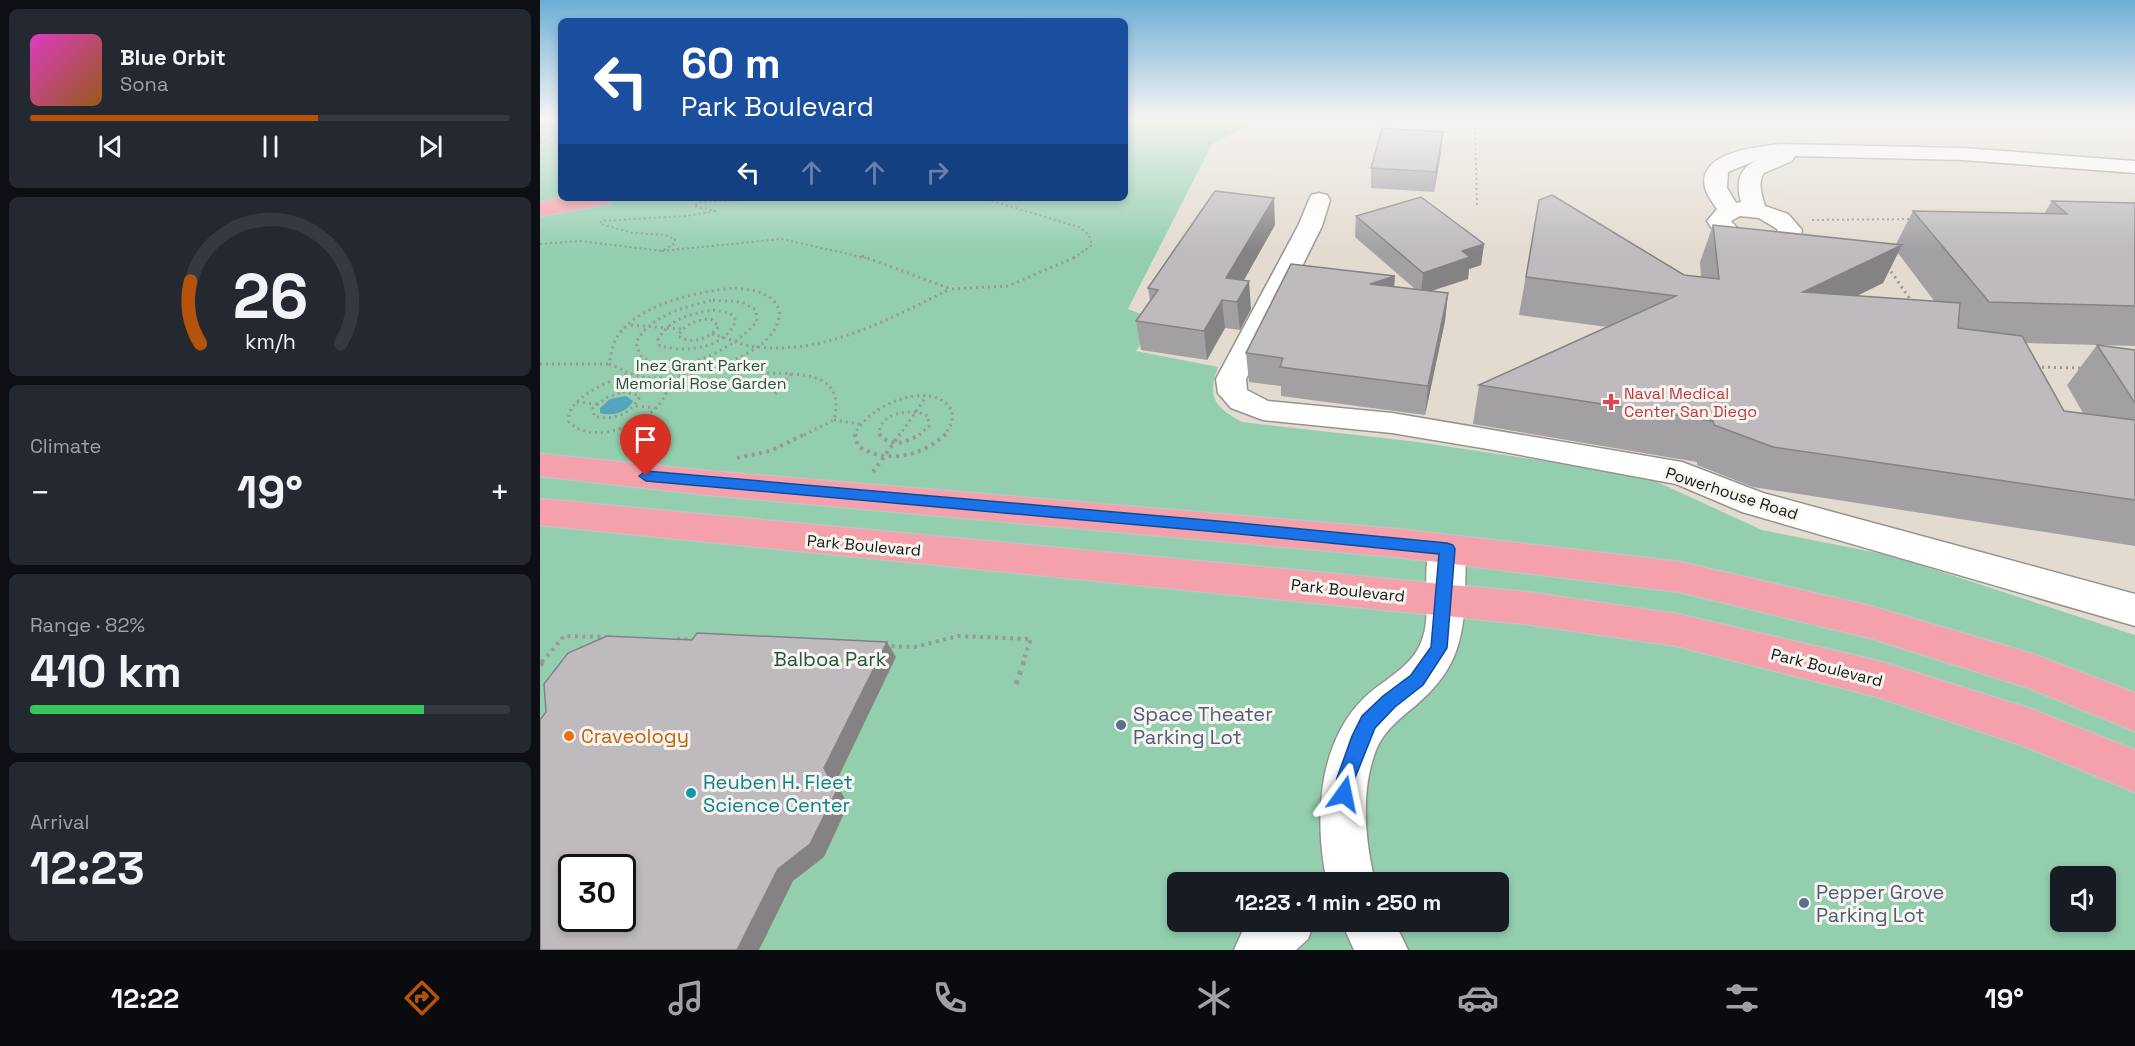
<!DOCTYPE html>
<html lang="en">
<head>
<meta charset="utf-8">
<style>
	body { margin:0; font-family:"Space Grotesk",sans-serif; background:#242831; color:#f1f3f6; height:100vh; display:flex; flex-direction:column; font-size:22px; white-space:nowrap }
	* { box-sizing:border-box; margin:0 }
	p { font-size:20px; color:#9ea1a6 }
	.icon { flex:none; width:33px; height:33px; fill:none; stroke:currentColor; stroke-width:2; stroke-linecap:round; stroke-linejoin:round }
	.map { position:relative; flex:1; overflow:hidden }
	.panel { display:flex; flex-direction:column; gap:9px; padding:9px; background:#0d0f14; width:540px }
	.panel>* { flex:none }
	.banner { position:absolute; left:18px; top:18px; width:570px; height:183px; border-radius:9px; box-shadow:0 3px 9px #0003; background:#1a4fa0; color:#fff; overflow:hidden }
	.tools { position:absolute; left:1510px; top:866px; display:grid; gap:12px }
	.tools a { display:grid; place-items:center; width:66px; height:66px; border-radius:9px; background:#171b24; box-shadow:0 3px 9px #0003; font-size:30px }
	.speed { position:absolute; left:18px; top:854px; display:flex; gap:12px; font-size:30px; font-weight:700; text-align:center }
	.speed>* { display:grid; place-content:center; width:78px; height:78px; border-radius:50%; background:#171b24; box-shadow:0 3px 9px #0003; line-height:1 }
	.speed .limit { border:3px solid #111; border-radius:9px; background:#fff; color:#111 }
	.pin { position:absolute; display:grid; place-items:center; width:51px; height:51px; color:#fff; margin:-62px -26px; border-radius:50% 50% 50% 0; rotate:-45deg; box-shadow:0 0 6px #0007 }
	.pin .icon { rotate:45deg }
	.me { position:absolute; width:66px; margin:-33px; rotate:12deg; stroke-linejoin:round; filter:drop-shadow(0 0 4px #0008) }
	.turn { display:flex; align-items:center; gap:21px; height:126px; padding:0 24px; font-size:27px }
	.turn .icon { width:78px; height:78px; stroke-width:2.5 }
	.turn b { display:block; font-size:42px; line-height:51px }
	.lanes { display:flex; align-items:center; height:57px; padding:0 24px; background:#0003; justify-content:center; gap:30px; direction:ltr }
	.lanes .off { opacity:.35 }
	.big { font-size:45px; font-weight:800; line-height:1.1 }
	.panel .widget { flex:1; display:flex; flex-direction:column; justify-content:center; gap:9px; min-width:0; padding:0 21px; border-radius:9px; background:#242831 }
	.panel .dial { align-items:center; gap:0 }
	.dial svg { height:156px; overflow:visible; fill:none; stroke:#363941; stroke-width:7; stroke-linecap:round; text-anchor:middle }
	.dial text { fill:#f1f3f6; stroke:none }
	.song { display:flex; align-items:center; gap:18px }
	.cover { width:72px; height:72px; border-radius:9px; background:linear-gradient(135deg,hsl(310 70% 55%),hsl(30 70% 35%)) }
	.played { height:6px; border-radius:3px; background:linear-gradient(90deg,#b45309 60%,#363941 60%) }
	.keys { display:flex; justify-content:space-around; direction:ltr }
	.heat { display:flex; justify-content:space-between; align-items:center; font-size:33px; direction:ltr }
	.charge { height:9px; border-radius:4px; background:linear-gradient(90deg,#34c759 82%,#363941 0) }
	.trip { position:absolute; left:627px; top:872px; width:342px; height:60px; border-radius:9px; background:#171b24; box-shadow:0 3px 9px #0003; font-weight:800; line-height:60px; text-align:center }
	.dock { display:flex; height:96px; justify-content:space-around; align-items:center; background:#090b0e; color:#9ea1a6 }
	.dock .icon { width:42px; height:42px }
	.dock .selected { color:#b45309 }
	.dock b { font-size:27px; color:#f1f3f6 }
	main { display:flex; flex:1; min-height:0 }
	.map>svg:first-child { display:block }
	.built { fill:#e3dbd0 }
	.green { fill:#93cfaf; fill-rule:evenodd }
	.water { fill:#55a5be }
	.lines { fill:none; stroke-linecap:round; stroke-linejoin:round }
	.minor-casing { stroke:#96938f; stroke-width:3 }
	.major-casing { stroke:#c2c2c2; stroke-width:3 }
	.path-far3 { stroke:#9a9894; stroke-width:2; stroke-dasharray:2 3; stroke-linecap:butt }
	.path-far2 { stroke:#9a9894; stroke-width:3; stroke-dasharray:2 4; stroke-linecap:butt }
	.path-far1 { stroke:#9a9894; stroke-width:4; stroke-dasharray:3 4.5; stroke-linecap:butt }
	.path { stroke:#9a9894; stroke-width:5; stroke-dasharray:4 6; stroke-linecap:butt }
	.minor { fill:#fff; fill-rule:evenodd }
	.major { fill:#f4a1ab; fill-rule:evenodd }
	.wall { fill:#a3a0a3; fill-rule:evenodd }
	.shaded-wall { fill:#858284 }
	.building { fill:#bebabd; stroke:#858284; stroke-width:1.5; fill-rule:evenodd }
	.route { fill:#1a73e8; stroke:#114b97; stroke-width:1.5 }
	.health-dot { fill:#e0444e; stroke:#f8f5f1; stroke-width:2 }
	.service-dot { fill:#5c6f8a; stroke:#f8f5f1; stroke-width:2 }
	.food-dot { fill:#e8710a; stroke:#f8f5f1; stroke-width:2 }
	.culture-dot { fill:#0f9aa8; stroke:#f8f5f1; stroke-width:2 }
	.labels { text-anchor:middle; stroke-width:6; stroke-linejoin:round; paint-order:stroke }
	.park-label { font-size:16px; fill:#22563e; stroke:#f8f5f1 }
	.health-label { font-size:16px; fill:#be3a42; stroke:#f8f5f1; text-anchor:start }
	.street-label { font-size:16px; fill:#161513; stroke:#f8f5f1 }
	.near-park-label { font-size:20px; fill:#22563e; stroke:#f8f5f1 }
	.near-service-label { font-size:20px; fill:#4e5e75; stroke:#f8f5f1; text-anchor:start }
	.near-food-label { font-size:20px; fill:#c56008; stroke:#f8f5f1; text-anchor:start }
	.near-culture-label { font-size:20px; fill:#0d838f; stroke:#f8f5f1; text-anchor:start }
</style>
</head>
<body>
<main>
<section class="panel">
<div class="widget">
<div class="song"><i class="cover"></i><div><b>Blue Orbit</b><p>Sona</p></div></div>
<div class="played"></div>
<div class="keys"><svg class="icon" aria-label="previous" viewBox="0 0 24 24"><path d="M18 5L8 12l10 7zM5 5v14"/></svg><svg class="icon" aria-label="pause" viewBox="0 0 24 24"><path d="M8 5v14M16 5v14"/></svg><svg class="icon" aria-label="next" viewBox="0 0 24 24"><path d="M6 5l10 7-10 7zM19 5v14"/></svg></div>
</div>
<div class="widget dial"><svg viewBox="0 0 100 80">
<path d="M14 69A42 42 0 1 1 86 69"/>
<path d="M14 69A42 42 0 0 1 9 37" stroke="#b45309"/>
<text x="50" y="56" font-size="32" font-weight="700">26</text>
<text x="50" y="72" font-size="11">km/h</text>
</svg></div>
<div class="widget"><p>Climate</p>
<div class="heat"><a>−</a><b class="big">19°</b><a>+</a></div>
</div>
<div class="widget"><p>Range · 82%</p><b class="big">410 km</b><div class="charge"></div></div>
<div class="widget"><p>Arrival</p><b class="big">12:23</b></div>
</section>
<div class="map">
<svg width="1595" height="950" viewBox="0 0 1595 950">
	<rect width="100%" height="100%" fill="#ebe7e3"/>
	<!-- built -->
	<path class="built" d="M723 118H1595V674L1298 581 990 524 517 477 579 328 651 182 672 144Z"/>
	<!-- green -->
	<path class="green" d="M0 118H21V198H585V118H723L672 144 588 309 617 320 596 351 678 367C667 398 674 406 702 422L878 442 1104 476 1222 530 1353 556 1595 635V950H0ZM32 867H82V918H32ZM1521 876H1566V921H1521ZM638 882H958V921H638Z"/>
	<!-- water -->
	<path class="water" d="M86 396 93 401C87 412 73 417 60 413V408L70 399Z"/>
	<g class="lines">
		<!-- minor casing -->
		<g class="minor-casing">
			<path id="minor" d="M1241 144 1423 148 1595 161V173L1423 160 1255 156 1252 161 1224 173C1217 183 1222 195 1225 206L1248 214 1262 230C1258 259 1200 252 1182 240 1175 235 1172 228 1167 221L1177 209C1173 203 1167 195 1165 188 1157 152 1217 147 1241 144ZM1217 160C1198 169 1196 183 1201 202L1196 203 1187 188 1188 172ZM1200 216 1219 218 1237 229 1238 232C1222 241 1201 235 1191 221Z
				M779 193 787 195 790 200 782 226 706 379 707 390 728 401 852 413 1142 462 1223 493 1595 594V626L1202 512 1136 484 948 449 852 433 723 420 691 408 678 393 676 379 758 226 771 195Z
				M907 535 920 539C928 555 925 575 925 593 924 643 914 673 875 706 860 718 843 732 836 750 820 792 825 840 835 882H787C774 821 777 743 825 697 842 681 868 669 879 647 896 614 877 571 894 539Z
				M714 921H775L768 939 756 950H694L702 932Z
				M801 921H854L868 950H814Z"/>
		</g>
		<!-- major casing -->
		<g class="major-casing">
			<path id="major" d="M24 198H73L70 203 62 205 0 216V202Z
				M0 454 169 471 857 529 1140 562 1330 606 1493 654 1595 693V731L1486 687 1330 638 1140 592 857 557 169 495 0 476Z
				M0 499 986 592 1137 614 1338 661 1491 709 1595 750V792L1484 746 1338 697 1137 646 986 624 0 525Z"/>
		</g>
		<!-- path-far3 -->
		<path class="path-far3" d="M4 118 9 128H21
			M935 123 937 208
			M0 141 21 133
			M442 198 539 227 549 235 552 245 534 258
			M1272 220 1373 219
			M0 244 40 241 122 251 135 243V239L125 235 94 233 60 224 61 221 146 216 175 211 154 206 159 202 251 198
			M122 251 242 239 326 258"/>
		<!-- path-far2 -->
		<path class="path-far2" d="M322 256 411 289 468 286 538 256
			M1346 269 1350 270 1372 302
			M195 288C212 290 233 292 239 310 244 355 146 380 113 378 96 378 84 370 69 364 71 355 72 345 77 337 98 304 159 291 195 288Z
			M173 300 202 302 216 310 217 321C196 349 133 381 100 355L96 343C109 315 146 307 173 300Z
			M173 310 190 313 196 320C186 349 145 353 120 346L118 340C129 318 151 314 173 310Z
			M171 319 179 326C169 339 152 345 138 336 145 323 157 320 171 319Z
			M91 325 141 329
			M172 334C187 338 201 345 217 347 285 355 351 318 410 289
			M0 364H69
			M180 366C215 385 311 351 294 420L262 436
			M1496 367 1543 368
			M86 374C69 382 24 399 29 422 51 445 100 426 118 406 125 398 129 387 133 377
			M83 392 98 395 99 398C90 415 72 421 54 416L53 408 66 398Z
			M235 394 251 374
			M37 402 57 404
			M96 406 115 408
			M294 420 320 424
			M314 436C326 405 394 377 412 411V423L404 436
			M340 436C335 413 373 407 388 416L389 426 378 436
			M359 436 386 397"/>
		<!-- path-far1 -->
		<path class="path-far1" d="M315 434 318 446C346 465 382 456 406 434
			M339 434C351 448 366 443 380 434
			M197 458 230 451 265 434
			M333 472 360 434
			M137 639 157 640
			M344 646 375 647 418 636 491 639 483 662
			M2 662 24 636 67 637"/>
		<!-- path -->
		<path class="path" d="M0 665 4 661
			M476 684 484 661"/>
		<!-- minor -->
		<use href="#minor" class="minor"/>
		<!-- major -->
		<use href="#major" class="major"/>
	</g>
	<!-- wall -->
	<path class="wall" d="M901 152 894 192 831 188V168Z
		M999 200 1144 275 1161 277 1160 262 1173 225 1356 244 1373 211 1504 214 1512 201 1595 203V346L1486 343 1524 411 1543 413 1527 385 1557 345 1595 350V546L1213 487 1157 465V462L933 424 939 385 1067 327 979 315ZM1358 253 1395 302 1317 296 1343 283Z
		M816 216 944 244 941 265 929 269 928 279 892 291 908 293 905 321 885 415 741 396V386L709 382 706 353 854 286 875 289 815 237Z
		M735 225 704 280 711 309 700 330 685 328 667 360 601 350 596 321 610 301 608 288Z"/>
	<!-- shaded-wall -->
	<path class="shaded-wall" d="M903 132 901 152 894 192 896 172Z
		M734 198 735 225 692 301 686 278Z
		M944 244 941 265 929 269 928 279 881 294 883 273 922 251Z
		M1362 245 1343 283 1246 330 1263 292Z
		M855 276 853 304 830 284Z
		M709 281 711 309 700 330 697 302Z
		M908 293 905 321 885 415 888 386Z
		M682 300 685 328 667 360 664 331Z
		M347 642 356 657 296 782 308 805 284 857 253 881 219 950H197L284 768Z"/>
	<!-- building -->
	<path class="building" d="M842 128 903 132 896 172 831 168Z
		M675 191 734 198 686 278 709 281 697 302 682 300 664 331 596 321 618 290 608 288Z
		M1012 195 1144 275 1179 279 1173 225 1362 245 1263 292 1420 303 1418 328 1482 336 1524 411 1595 420V500L1233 447 1174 425 1173 421 939 385 1136 296 986 277 999 200Z
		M881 197 944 244 922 251 930 257 883 273 816 216Z
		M1512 201 1595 203V306L1449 302 1373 211 1527 214Z
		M751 264 855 276 830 284 908 293 888 386 740 367 743 358 706 353Z
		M1557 345 1595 350V403Z
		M157 633 347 642 284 768 296 792 270 844 238 869 197 950H0V720L6 712 4 684 28 653 67 636 152 640ZM32 867H82V918H32Z"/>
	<!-- sky -->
	<linearGradient id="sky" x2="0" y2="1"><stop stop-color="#6daed7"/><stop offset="0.47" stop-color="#f6f4f2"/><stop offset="1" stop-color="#f6f4f2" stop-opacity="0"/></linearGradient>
	<rect width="1595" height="251" fill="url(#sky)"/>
	<!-- route -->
	<path class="route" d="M106 471 689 522 907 543 913 545 915 549 907 648 883 685 855 707 835 728 815 778 811 801 804 803 798 801 795 794 797 778 812 736 822 716 843 696 871 675 891 647 899 554 689 533 106 481 99 476Z"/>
	<!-- markers -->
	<path class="health-dot" d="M1068 393h6v6h6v6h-6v6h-6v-6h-6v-6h6z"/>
	<g class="service-dot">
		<circle cx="581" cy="725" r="6"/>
		<circle cx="1264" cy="903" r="6"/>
	</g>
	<circle class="food-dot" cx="29" cy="736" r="6"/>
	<circle class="culture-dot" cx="151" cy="793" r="6"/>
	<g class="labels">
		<!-- park labels -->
		<g class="park-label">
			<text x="161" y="371">Inez Grant Parker<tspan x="161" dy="18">Memorial Rose Garden</tspan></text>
		</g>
		<!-- health labels -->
		<g class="health-label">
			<text x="1084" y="399">Naval Medical<tspan x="1084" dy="18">Center San Diego</tspan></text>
		</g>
		<!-- street labels -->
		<g class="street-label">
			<text transform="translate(1192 493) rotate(18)" y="6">Powerhouse Road</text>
			<text transform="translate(324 545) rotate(5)" y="6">Park Boulevard</text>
			<text transform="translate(808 590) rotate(6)" y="6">Park Boulevard</text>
			<text transform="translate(1287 667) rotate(14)" y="6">Park Boulevard</text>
		</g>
		<!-- near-park labels -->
		<g class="near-park-label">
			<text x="290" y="666">Balboa Park</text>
		</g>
		<!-- near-service labels -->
		<g class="near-service-label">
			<text x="593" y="721">Space Theater<tspan x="593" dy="23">Parking Lot</tspan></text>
			<text x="1276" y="899">Pepper Grove<tspan x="1276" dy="23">Parking Lot</tspan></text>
		</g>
		<!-- near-food labels -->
		<g class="near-food-label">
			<text x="41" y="743">Craveology</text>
		</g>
		<!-- near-culture labels -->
		<g class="near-culture-label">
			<text x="163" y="789">Reuben H. Fleet<tspan x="163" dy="23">Science Center</tspan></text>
		</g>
	</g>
</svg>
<div class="tools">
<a><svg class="icon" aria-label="sound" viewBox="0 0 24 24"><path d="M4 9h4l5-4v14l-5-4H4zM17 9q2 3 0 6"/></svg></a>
</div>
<div class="speed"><div class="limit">30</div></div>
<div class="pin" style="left:106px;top:476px;background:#d93025"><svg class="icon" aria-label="arrive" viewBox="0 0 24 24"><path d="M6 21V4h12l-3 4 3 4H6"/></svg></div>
<svg class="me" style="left:804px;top:794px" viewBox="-20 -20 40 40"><path d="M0-17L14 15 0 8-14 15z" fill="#1a73e8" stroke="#fff" stroke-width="4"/></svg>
<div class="trip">12:23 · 1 min · 250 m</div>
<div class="banner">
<div class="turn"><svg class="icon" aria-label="left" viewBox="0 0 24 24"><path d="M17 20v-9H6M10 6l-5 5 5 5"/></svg><div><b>60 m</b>Park Boulevard</div></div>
<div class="lanes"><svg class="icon" aria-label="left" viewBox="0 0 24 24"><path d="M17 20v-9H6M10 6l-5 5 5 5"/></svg><svg class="icon off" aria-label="ahead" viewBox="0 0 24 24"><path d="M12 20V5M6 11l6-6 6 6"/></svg><svg class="icon off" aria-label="ahead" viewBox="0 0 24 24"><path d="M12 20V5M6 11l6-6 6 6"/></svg><svg class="icon off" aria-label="right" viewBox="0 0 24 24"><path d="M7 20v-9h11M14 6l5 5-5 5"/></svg></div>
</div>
</div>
</main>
<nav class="dock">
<b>12:22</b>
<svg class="icon selected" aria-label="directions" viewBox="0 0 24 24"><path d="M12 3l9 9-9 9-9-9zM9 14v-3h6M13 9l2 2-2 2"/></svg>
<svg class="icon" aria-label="music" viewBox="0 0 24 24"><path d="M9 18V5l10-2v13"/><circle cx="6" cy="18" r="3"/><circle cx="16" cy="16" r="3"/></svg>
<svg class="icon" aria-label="phone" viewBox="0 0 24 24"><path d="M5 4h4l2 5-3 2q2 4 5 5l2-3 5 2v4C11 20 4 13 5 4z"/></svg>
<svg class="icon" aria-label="climate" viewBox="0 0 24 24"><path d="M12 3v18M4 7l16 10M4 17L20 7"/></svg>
<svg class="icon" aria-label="car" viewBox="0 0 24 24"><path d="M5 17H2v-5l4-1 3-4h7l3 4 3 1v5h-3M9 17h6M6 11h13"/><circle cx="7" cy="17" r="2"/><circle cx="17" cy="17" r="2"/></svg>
<svg class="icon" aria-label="filters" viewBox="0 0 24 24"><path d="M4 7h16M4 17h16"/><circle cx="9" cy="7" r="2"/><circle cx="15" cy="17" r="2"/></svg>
<b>19°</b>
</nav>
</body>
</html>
